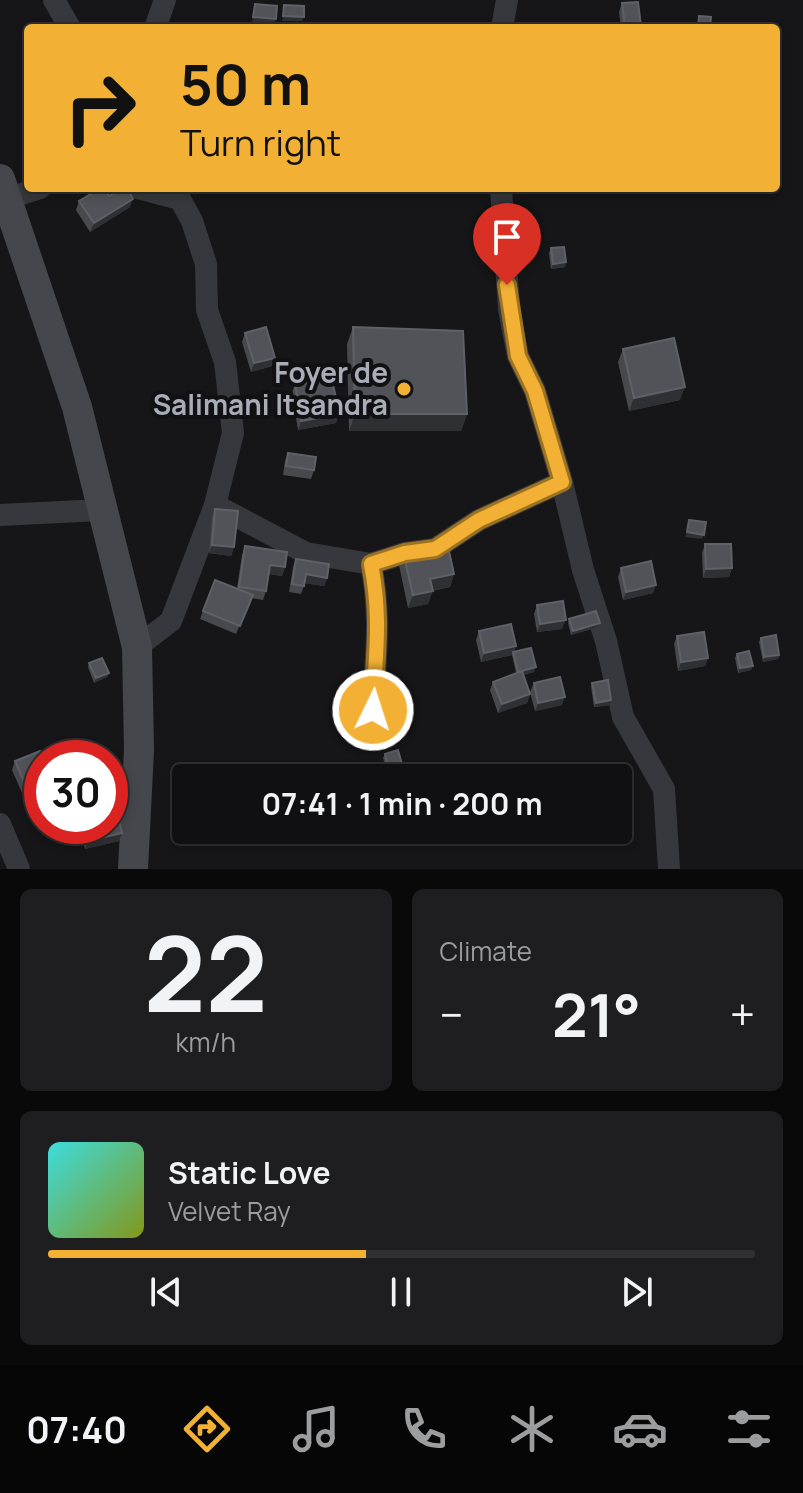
<!DOCTYPE html>
<html lang="en">
<head>
<meta charset="utf-8">
<style>
	body { margin:0; font-family:Manrope,sans-serif; background:#1e1e20; color:#f1f3f6; height:100vh; display:flex; flex-direction:column; font-size:30px; white-space:nowrap }
	* { box-sizing:border-box; margin:0 }
	p { font-size:26px; color:#9c9d9f }
	.icon { flex:none; width:44px; height:44px; fill:none; stroke:currentColor; stroke-width:2; stroke-linecap:round; stroke-linejoin:round }
	.map { position:relative; height:869px; overflow:hidden }
	.details { display:flex; flex-direction:column; gap:20px; padding:20px; background:#09090a; flex:1 }
	.details>* { flex:none }
	.hud { position:absolute; left:24px; top:24px; width:756px; height:168px; border-radius:8px; box-shadow:0 4px 12px #0003,0 0 0 2px #303032; background:#f2b134; color:#111; overflow:hidden }
	.speed { position:absolute; left:24px; top:740px; display:flex; gap:16px; font-size:40px; font-weight:700; text-align:center }
	.speed>* { display:grid; place-content:center; width:104px; height:104px; border-radius:50%; background:#101012; box-shadow:0 4px 12px #0003,0 0 0 2px #303032; line-height:1 }
	.speed .limit { border:12px solid #d22; background:#fff; color:#111 }
	.pin { position:absolute; display:grid; place-items:center; width:68px; height:68px; color:#fff; margin:-82px -34px; border-radius:50% 50% 50% 0; rotate:-45deg; box-shadow:0 0 8px #0007 }
	.pin .icon { rotate:45deg }
	.me { position:absolute; width:88px; margin:-44px; rotate:4deg; stroke-linejoin:round; filter:drop-shadow(0 0 6px #0008) }
	.turn { display:flex; align-items:center; gap:28px; height:168px; padding:0 24px; font-size:36px }
	.turn .icon { width:104px; height:104px; stroke-width:2.5 }
	.turn b { display:block; font-size:56px; line-height:68px }
	.big { font-size:60px; font-weight:700; line-height:1.1 }
	.details .widget { flex:1; display:flex; flex-direction:column; justify-content:center; gap:12px; min-width:0; padding:0 28px; border-radius:12px; background:#1e1e20 }
	.details .dial { align-items:center; gap:0 }
	.dial b { font-size:104px; line-height:1 }
	.song { display:flex; align-items:center; gap:24px }
	.cover { width:96px; height:96px; border-radius:12px; background:linear-gradient(135deg,hsl(180 70% 55%),hsl(70 70% 35%)) }
	.played { height:8px; border-radius:4px; background:linear-gradient(90deg,#f2b134 45%,#303032 45%) }
	.keys { display:flex; justify-content:space-around; direction:ltr }
	.heat { display:flex; justify-content:space-between; align-items:center; font-size:44px; direction:ltr }
	.details .tiles { flex:1; display:grid; gap:20px; grid-template-columns:1fr 1fr }
	.widget:last-child { grid-column:span 2 }
	.trip { position:absolute; left:172px; top:764px; width:460px; height:80px; border-radius:8px; background:#101012; box-shadow:0 4px 12px #0003,0 0 0 2px #303032; font-weight:700; line-height:80px; text-align:center }
	.tab-bar { display:flex; height:128px; justify-content:space-around; align-items:center; background:#060607; color:#9c9d9f }
	.tab-bar .icon { width:56px; height:56px }
	.tab-bar .current { color:#f2b134 }
	.tab-bar b { font-size:36px; color:#f1f3f6 }
	.map>svg:first-child { display:block }
	.lines { fill:none; stroke-linecap:round; stroke-linejoin:round }
	.minor { stroke:#37383d; stroke-width:22 }
	.secondary { stroke:#45474d; stroke-width:30 }
	.wall { fill:#47494d }
	.shaded-wall { fill:#2f3033 }
	.building { fill:#525359; stroke:#5f6168; stroke-width:2 }
	.route-casing { stroke:#9d7322; stroke-width:20 }
	.route { stroke:#f2b134; stroke-width:14 }
	.poi-dot { fill:#f2b134; stroke:#111113; stroke-width:3 }
	.labels { text-anchor:middle; stroke-width:8; stroke-linejoin:round; paint-order:stroke }
	.poi-label { font-size:28px; font-weight:bold; fill:#a8adb8; stroke:#111113; text-anchor:end }
</style>
</head>
<body>
<div class="map">
<svg width="803" height="869" viewBox="0 0 803 869">
	<rect width="100%" height="100%" fill="#161618"/>
	<g class="lines">
		<!-- minor -->
		<path class="minor" d="M54 0 70 28
			M155 28 165 0
			M502 28 507 0
			M138 188 176 198
			M174 188 192 221 206 264 207 310 225 362 233 433 215 505
			M501 188 509 310 518 356 535 391 562 482 583 570 606 641 623 717 664 789 669 869
			M6 199 40 188
			M0 515 101 510
			M371 564C382 621 375 655 373 710
			M137 647 171 621 215 505 306 553 371 564 405 553 435 549 479 520 562 482
			M0 824 19 869"/>
		<!-- secondary -->
		<path class="secondary" d="M0 179 77 407 137 647 139 750 133 869"/>
	</g>
	<!-- wall -->
	<path class="wall" d="M622 3 641 26V28H621L619 12Z
		M109 196 130 207 90 232 76 210 79 201Z
		M551 248 566 262 565 267 551 269 549 253Z
		M353 327 467 414 461 431H349L347 344Z
		M245 333 272 366 251 372 242 342Z
		M623 349 680 400 629 411 618 362Z
		M295 384 336 423 298 430 292 393Z
		M288 453 314 470 311 479 283 475 285 461Z
		M215 509 234 547 231 556 209 553 212 517Z
		M705 544 732 568 729 577 703 578 702 553Z
		M245 546 285 567 282 576 269 574 266 591 263 600 251 598 236 634 200 619 215 580 237 588 242 555Z
		M403 552 454 574 450 587 432 591 428 604 408 608 399 565Z
		M296 559 327 578 324 586 305 583 301 594 289 592 293 567Z
		M621 568 653 593 623 600 618 577Z
		M537 605 562 629 537 632 534 614Z
		M569 619 598 627 571 635 568 623Z
		M479 631 516 646 514 652 534 672 523 675 530 694 527 703 498 713 490 690 493 682 516 673 512 655 481 662 476 640Z
		M677 636 708 658 705 666 678 671 674 644Z
		M761 638 779 655 778 659 763 662 759 642Z
		M737 654 751 670 738 673 735 658Z
		M89 663 109 673 107 677 94 683 88 667Z
		M534 683 562 705 535 711 530 692Z
		M592 683 610 705 594 707 591 687Z
		M385 754 403 768 401 772 388 776 383 758Z
		M42 758V784L22 793 12 770 15 761Z
		M42 789V819H40L35 799 38 791Z
		M83 826H110L119 841 85 849 81 833Z"/>
	<!-- shaded-wall -->
	<path class="shaded-wall" d="M283 16 304 17 302 21H282Z
		M253 17 276 19 274 23 252 22Z
		M133 199 130 207 90 232 94 223Z
		M566 262 565 267 551 269 553 264Z
		M275 358 272 366 251 372 254 363Z
		M685 387 680 400 629 411 634 398Z
		M340 414 336 423 298 430 301 421Z
		M355 414H467L461 431H349Z
		M687 532 704 535 702 539 685 537Z
		M212 545 234 547 231 556 209 553Z
		M270 565 285 567 282 576 267 574Z
		M732 568 729 577 703 578 706 569Z
		M306 574 327 578 324 586 303 583Z
		M454 574 450 587 425 592 430 579Z
		M656 585 653 593 623 600 626 592Z
		M433 591 428 604 408 608 413 595Z
		M566 620 562 629 537 632 540 624Z
		M600 623 598 627 571 635 573 631Z
		M516 646 512 655 481 662 484 653Z
		M779 655 778 659 763 662 764 657Z
		M708 658 705 666 678 671 681 662Z
		M753 666 751 670 738 673 740 668Z
		M536 667 534 672 516 676 518 672Z
		M109 673 107 677 94 683 96 678Z
		M530 694 527 703 498 713 502 704Z
		M565 697 562 705 535 711 538 703Z
		M611 700 610 705 594 707 596 703Z
		M403 768 401 772 388 776 389 771Z
		M42 777V784L22 793 25 784Z
		M122 833 119 841 85 849 88 841Z"/>
	<!-- building -->
	<path class="building" d="M638 2 641 26 625 28 622 3Z
		M255 4 277 6 276 19 253 17Z
		M284 5 304 6V17L283 16Z
		M699 16 711 17 710 28H698Z
		M101 188H104L109 196 123 188H127L133 199 94 223 79 201Z
		M564 247 566 262 553 264 551 248Z
		M266 327 275 358 254 363 245 333Z
		M353 327 463 331 467 414H355Z
		M674 338 685 387 634 398 623 349Z
		M332 381 340 414 301 421 295 384Z
		M288 453 316 457 314 470 286 466Z
		M215 509 238 511 234 547 212 545Z
		M689 520 706 522 704 535 687 532Z
		M447 542 454 574 430 579 433 591 413 595 403 552Z
		M705 544H731L732 568 706 569Z
		M245 546 287 552 285 567 270 565 266 591 239 587Z
		M296 559 329 564 327 578 306 574 304 586 292 584Z
		M651 561 656 585 626 592 621 568Z
		M215 580 253 595 240 626 203 611Z
		M563 601 566 620 540 624 537 605Z
		M596 611 600 623 573 631 569 619Z
		M511 624 516 646 484 653 479 631Z
		M704 632 708 658 681 662 677 636Z
		M776 635 779 655 764 657 761 638Z
		M531 648 536 667 518 672 513 652Z
		M749 651 753 666 740 668 737 654Z
		M102 658 109 673 96 678 89 663Z
		M522 671 530 694 502 704 493 682Z
		M560 677 565 697 538 703 534 683Z
		M608 680 611 700 596 703 592 683Z
		M398 750 403 768 389 771 385 754Z
		M40 751 43 758 42 777 25 784 15 761Z
		M42 789V806L38 791Z
		M118 816 122 833 88 841 84 826H110V818Z"/>
	<g class="lines">
		<!-- route casing -->
		<g class="route-casing">
			<path id="route" d="M373 710C375 655 382 621 371 564L405 553 435 549 479 520 562 482 535 391 518 356 507 285"/>
		</g>
		<!-- route -->
		<use href="#route" class="route"/>
	</g>
	<!-- markers -->
	<circle class="poi-dot" cx="404" cy="389" r="8"/>
	<g class="labels">
		<!-- poi labels -->
		<g class="poi-label">
			<text x="388" y="383">Foyer de<tspan x="388" dy="32">Salimani Itsandra</tspan></text>
		</g>
	</g>
</svg>
<div class="speed"><div class="limit">30</div></div>
<div class="pin" style="left:507px;top:285px;background:#d93025"><svg class="icon" aria-label="arrive" viewBox="0 0 24 24"><path d="M6 21V4h12l-3 4 3 4H6"/></svg></div>
<svg class="me" style="left:373px;top:710px" viewBox="-20 -20 40 40"><circle r="17" fill="#f2b134" stroke="#fff" stroke-width="3"/><path d="M0-11L8 9 0 5-8 9z" fill="#fff"/></svg>
<div class="trip">07:41 · 1 min · 200 m</div>
<div class="hud">
<div class="turn"><svg class="icon" aria-label="right" viewBox="0 0 24 24"><path d="M7 20v-9h11M14 6l5 5-5 5"/></svg><div><b>50 m</b>Turn right</div></div>
</div>
</div>
<section class="details">
<div class="tiles">
<div class="widget dial"><b>22</b><p>km/h</p></div>
<div class="widget"><p>Climate</p>
<div class="heat"><a>−</a><b class="big">21°</b><a>+</a></div>
</div>
<div class="widget">
<div class="song"><i class="cover"></i><div><b>Static Love</b><p>Velvet Ray</p></div></div>
<div class="played"></div>
<div class="keys"><svg class="icon" aria-label="previous" viewBox="0 0 24 24"><path d="M18 5L8 12l10 7zM5 5v14"/></svg><svg class="icon" aria-label="pause" viewBox="0 0 24 24"><path d="M8 5v14M16 5v14"/></svg><svg class="icon" aria-label="next" viewBox="0 0 24 24"><path d="M6 5l10 7-10 7zM19 5v14"/></svg></div>
</div>
</div>
</section>
<nav class="tab-bar">
<b>07:40</b>
<svg class="icon current" aria-label="directions" viewBox="0 0 24 24"><path d="M12 3l9 9-9 9-9-9zM9 14v-3h6M13 9l2 2-2 2"/></svg>
<svg class="icon" aria-label="music" viewBox="0 0 24 24"><path d="M9 18V5l10-2v13"/><circle cx="6" cy="18" r="3"/><circle cx="16" cy="16" r="3"/></svg>
<svg class="icon" aria-label="phone" viewBox="0 0 24 24"><path d="M5 4h4l2 5-3 2q2 4 5 5l2-3 5 2v4C11 20 4 13 5 4z"/></svg>
<svg class="icon" aria-label="climate" viewBox="0 0 24 24"><path d="M12 3v18M4 7l16 10M4 17L20 7"/></svg>
<svg class="icon" aria-label="car" viewBox="0 0 24 24"><path d="M5 17H2v-5l4-1 3-4h7l3 4 3 1v5h-3M9 17h6M6 11h13"/><circle cx="7" cy="17" r="2"/><circle cx="17" cy="17" r="2"/></svg>
<svg class="icon" aria-label="filters" viewBox="0 0 24 24"><path d="M4 7h16M4 17h16"/><circle cx="9" cy="7" r="2"/><circle cx="15" cy="17" r="2"/></svg>
</nav>
</body>
</html>
